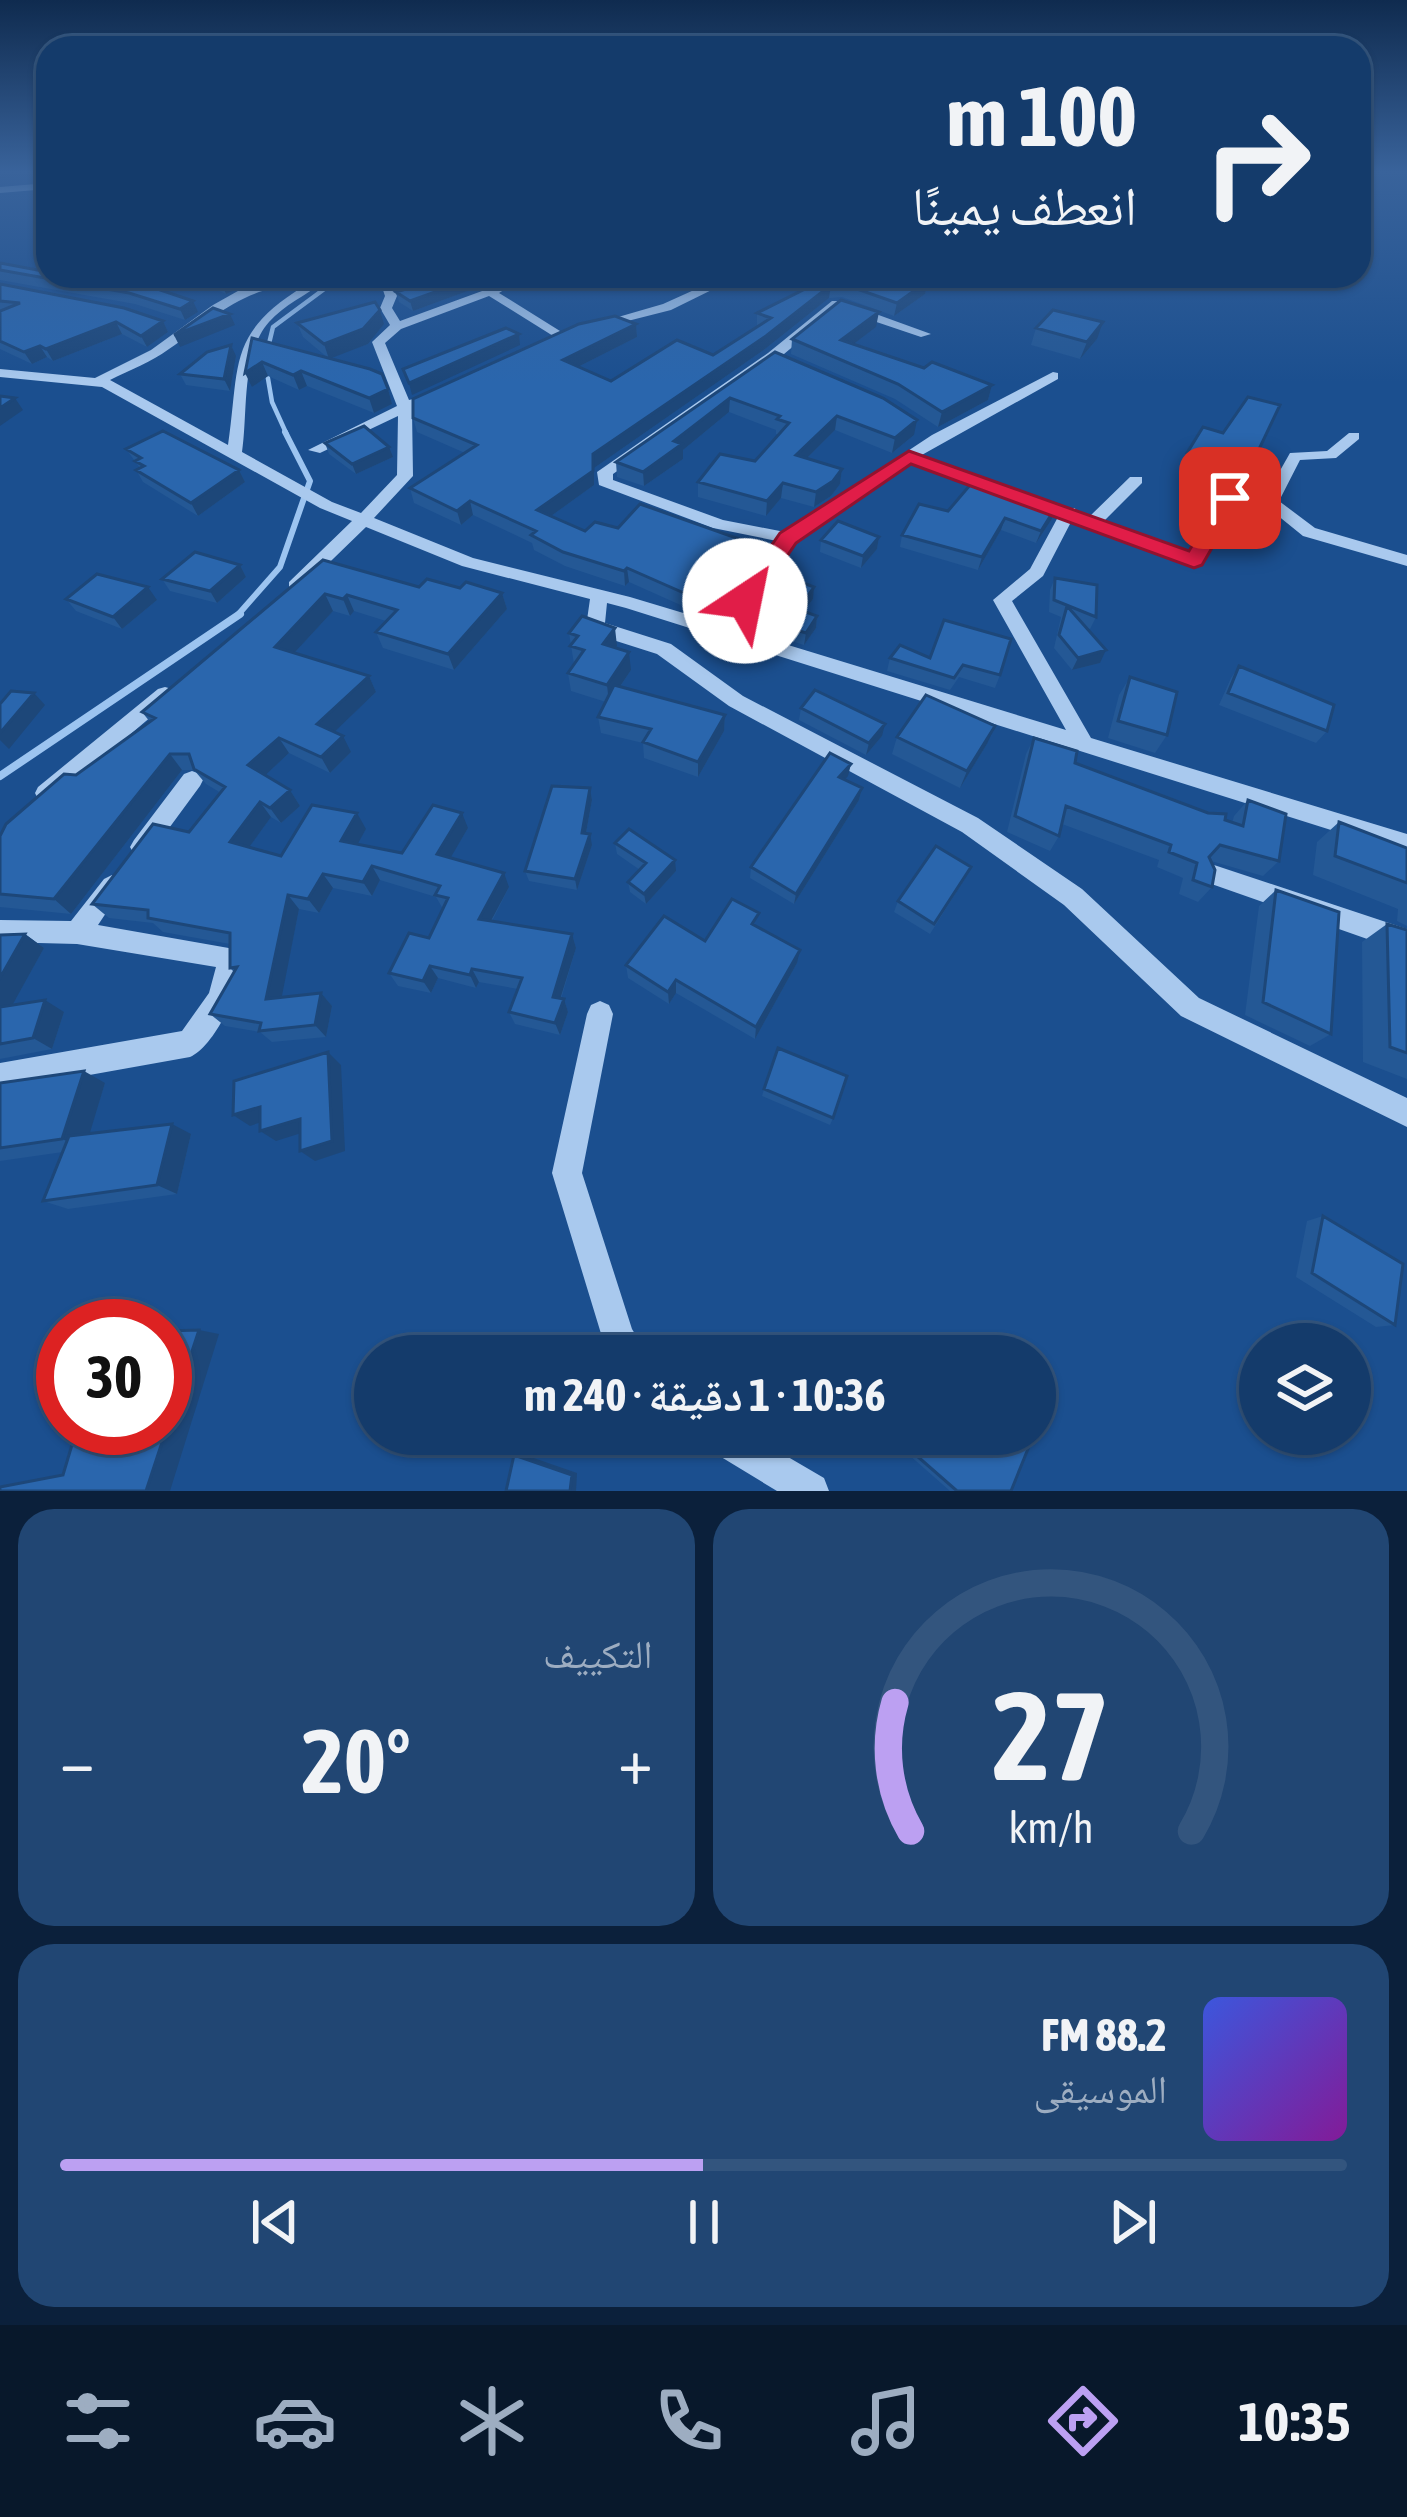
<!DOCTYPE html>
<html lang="ar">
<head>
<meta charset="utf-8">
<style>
	body { margin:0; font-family:"Asap Condensed","Noto Naskh Arabic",sans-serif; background:#214673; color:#f1f3f6; direction:rtl; height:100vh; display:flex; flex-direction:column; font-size:45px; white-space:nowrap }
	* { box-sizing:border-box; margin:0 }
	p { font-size:39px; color:#9dadc1 }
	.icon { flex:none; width:66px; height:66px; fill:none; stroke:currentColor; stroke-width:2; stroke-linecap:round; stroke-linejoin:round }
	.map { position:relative; height:1491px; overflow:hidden; direction:ltr }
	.sheet { display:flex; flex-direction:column; gap:18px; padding:18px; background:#0b203b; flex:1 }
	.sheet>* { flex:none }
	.guide { position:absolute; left:36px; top:36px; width:1335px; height:252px; border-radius:36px; box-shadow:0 3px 9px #0004,0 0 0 3px #33557e; direction:rtl; background:#143b6b; color:#f1f3f6; overflow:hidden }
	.tools { position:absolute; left:1239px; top:1323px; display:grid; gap:24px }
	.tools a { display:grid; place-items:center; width:132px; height:132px; border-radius:50%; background:#143b6b; box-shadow:0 3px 9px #0004,0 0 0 3px #33557e; font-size:60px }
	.speed { position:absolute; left:36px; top:1299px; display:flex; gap:24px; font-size:60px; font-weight:700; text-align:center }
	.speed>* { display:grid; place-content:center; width:156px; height:156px; border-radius:50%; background:#143b6b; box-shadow:0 3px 9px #0004,0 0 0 3px #33557e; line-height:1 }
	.speed .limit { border:18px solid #d22; background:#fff; color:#111 }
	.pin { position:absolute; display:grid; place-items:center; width:102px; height:102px; color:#fff; margin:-51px; border-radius:24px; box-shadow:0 6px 18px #0006 }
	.me { position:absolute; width:132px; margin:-66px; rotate:34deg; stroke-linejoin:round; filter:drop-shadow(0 0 9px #0008) }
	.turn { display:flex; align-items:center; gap:42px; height:252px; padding:0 36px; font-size:54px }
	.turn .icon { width:156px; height:156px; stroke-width:2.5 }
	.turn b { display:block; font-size:84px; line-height:102px }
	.big { font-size:90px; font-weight:700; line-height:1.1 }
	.sheet .card { flex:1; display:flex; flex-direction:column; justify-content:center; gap:18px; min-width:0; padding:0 42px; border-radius:36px; background:#214673 }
	.sheet .dial { align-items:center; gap:0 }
	.dial svg { height:312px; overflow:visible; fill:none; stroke:#33557e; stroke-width:7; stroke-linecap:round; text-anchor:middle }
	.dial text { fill:#f1f3f6; stroke:none }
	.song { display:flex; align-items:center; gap:36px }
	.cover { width:144px; height:144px; border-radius:18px; background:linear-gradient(135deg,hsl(230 70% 55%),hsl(290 70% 35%)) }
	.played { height:12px; border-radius:6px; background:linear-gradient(90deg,#bca0f2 50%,#33557e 50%) }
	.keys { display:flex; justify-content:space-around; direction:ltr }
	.heat { display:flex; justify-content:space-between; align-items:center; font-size:66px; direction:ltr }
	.sheet .tiles { flex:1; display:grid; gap:18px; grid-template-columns:1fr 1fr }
	.card:last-child { grid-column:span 2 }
	.trip { position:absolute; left:354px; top:1335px; width:702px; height:120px; border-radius:60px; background:#143b6b; box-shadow:0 3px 9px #0004,0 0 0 3px #33557e; font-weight:700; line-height:120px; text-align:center; direction:rtl }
	.tab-bar { display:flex; height:192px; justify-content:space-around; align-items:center; background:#08182b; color:#9dadc1 }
	.tab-bar .icon { width:84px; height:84px }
	.tab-bar .active { color:#bca0f2 }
	.tab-bar b { font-size:54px; color:#f1f3f6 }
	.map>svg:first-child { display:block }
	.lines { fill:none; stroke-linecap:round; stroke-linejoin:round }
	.stream-far3 { stroke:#9cc4f0; stroke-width:3 }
	.stream-far2 { stroke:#9cc4f0; stroke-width:4.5 }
	.stream-far1 { stroke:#9cc4f0; stroke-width:6 }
	.stream { stroke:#9cc4f0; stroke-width:8 }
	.minor { fill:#a9c9ee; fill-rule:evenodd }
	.wall { fill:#245895 }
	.shaded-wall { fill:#1d4779 }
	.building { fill:#2a66ad; stroke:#1d4779; stroke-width:3 }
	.route { fill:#e11d48; stroke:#92132f; stroke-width:3 }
</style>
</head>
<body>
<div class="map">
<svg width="1407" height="1491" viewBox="0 0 1407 1491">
	<rect width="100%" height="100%" fill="#1b4f8f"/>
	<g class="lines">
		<!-- stream-far3 -->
		<path class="stream-far3" d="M323 290 342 276"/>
		<!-- stream-far2 -->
		<path class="stream-far2" d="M267 352 273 327 327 287
			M266 367 272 402 287 435"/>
		<!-- stream-far1 -->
		<path class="stream-far1" d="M236 617 280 567 310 481 285 432"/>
		<!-- stream -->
		<path class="stream" d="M0 776 240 614"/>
		<!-- minor -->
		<path class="minor" d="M48 183V189L0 193V187Z
			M389 276H405L392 283 397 296 392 308 400 321 493 287 480 276H493L507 288 499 293 568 336 558 339 489 296 401 329 385 343 409 400 417 398 424 402 412 410 413 476 374 518 473 558 630 597 720 624 777 541 713 528 599 485 597 472 768 353 832 301H840L931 334 921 337 838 309 778 359 613 474V480L723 520 785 532 932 435 1053 372 1058 373V379L920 456 1063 508H1075L1076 512 1089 517 1130 477H1142V483L1103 522 1190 553 1224 495 1265 497 1290 453 1327 451 1349 433H1359V439L1336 458 1300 460 1279 501 1315 528 1407 555V566L1303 536 1266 506 1235 503 1203 561 1194 566 1071 522 1043 576 1012 601 1091 738 1407 834V854L626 608 607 603 605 623 671 644 743 696 978 818 1082 889 1199 998 1407 1098V1127L1181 1016 1064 905 962 832 729 706 657 654 588 632 586 627 590 599 462 566 366 527 301 590H289V582L352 521 320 508 102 387 0 377V369L95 378 151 350 213 305 245 287 268 280 324 278V282C306 295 284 305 269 322 241 353 248 413 242 452L332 502 361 513 397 475 398 416 320 453 308 450 397 406 372 342 390 325 380 308 385 296 380 281ZM304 286C227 334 240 363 228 445L110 380C130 370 151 362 169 349 213 319 246 283 304 286ZM910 463 1058 517 1030 569 993 600 1066 730 736 629 794 542Z
			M725 276H740L671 310 600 328 594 324 663 304Z
			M165 687 172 689 175 694 172 699 54 799H38L35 793 38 787 158 689Z
			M192 771 200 774 203 780 200 786 150 854 142 857 134 854 130 847 134 840 184 774Z
			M1211 864 1407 929V953L1203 881 1199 874 1203 867Z
			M112 875 120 879 124 886 98 925 240 950C249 976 216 1046 190 1057L0 1091V1063L182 1031 209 993 216 967 77 944 0 942V920L71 921 104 879Z
			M600 1001 609 1005 613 1014 582 1173 632 1329 648 1356H611L606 1350 552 1173 587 1014 591 1005Z
			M697 1434H749L824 1478 829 1491H777L703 1446Z"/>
	</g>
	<!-- wall -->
	<path class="wall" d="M0 270 48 276H119L198 312 185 320 135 304 0 280Z
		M186 276H267L226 294Z
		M634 276H668L648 286Z
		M831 276 879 288 928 281 925 294 894 316 842 297 829 298 765 349 594 468V485L551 516 585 531 758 561 742 585 712 580 685 607 629 582 625 586 565 566 534 550 532 543 473 515 461 525 414 503 410 488 465 453 417 432 413 418 636 324 637 337 578 367 611 381 713 355 757 327V313Z
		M0 284 163 321 168 332 147 347 122 334 53 361 47 357 32 364 0 349Z
		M484 285 413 311 399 302 396 292Z
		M380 310 384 324 368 344 329 358 388 389 392 404 374 413 307 386 299 390 268 376 252 387V338L328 358 303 337 297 323Z
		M876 327 853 344 924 368 992 385 988 400 938 427 895 399 791 354 792 339Z
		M1036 328 1097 339 1080 359 1031 345Z
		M775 352 914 435 892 453 835 430 807 458 842 469 840 484 831 496 814 507 781 498 766 516 698 497V482L755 461 779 434H776V430L729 412 683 450V459L644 486 617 477 616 462Z
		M236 356 230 391 186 385 180 374Z
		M1203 427 1252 464 1243 479 1233 476 1216 500 1188 490 1197 473 1179 468Z
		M325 443 393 457 356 474 329 454Z
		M126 449 239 470 245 482 198 516 143 482 136 470 140 468Z
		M1056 507 1052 519 1036 543 1001 530 978 570 900 547 902 535 948 511Z
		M879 537 877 549 861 568 820 552 821 540Z
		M323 560 419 587 460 588 502 593 507 609 454 670 383 648 376 632 386 621 354 611 350 616 333 611 294 653 369 676 376 692 334 732 351 752 330 773 289 753 265 775 290 790 300 806 281 823 271 817 249 847 281 856 366 829 357 844 402 853 468 828 450 858 509 887 492 921 572 934 576 948 561 999H564L568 1012 560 1035 515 1024 509 1012 518 989 479 982 476 988 438 978 431 993 398 986 389 973 429 938 443 909 436 897 380 880 372 896 333 888 319 913 299 909 281 997 321 993 332 1006 326 1037 272 1042 260 1032 225 1026 210 1014 234 972 230 968V944L163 932 153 923 109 918 92 904 189 832 221 793 206 784 194 770H182L71 914 0 907V836L76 775 150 722 142 712Z
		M240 565 246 577 217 603 170 591 162 579Z
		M1055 578 1096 617 1090 629 1086 628 1100 663 1072 670 1054 648 1061 617 1049 612 1050 590Z
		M763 595 813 599 804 611 817 616 816 628 804 645 768 634 769 622 776 613 762 608Z
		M66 599 157 600 122 629 76 611Z
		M944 620 1000 675 995 688 959 677 950 690 887 671 890 658H930Z
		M569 633 617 646 615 648 631 670 620 687 725 715 724 731 698 777 644 758 643 743 601 733 598 717 606 702 571 691 568 673 574 664Z
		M1239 666 1327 731 1316 743 1219 705 1231 678Z
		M1130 677 1167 735 1155 753 1108 738 1119 695Z
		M801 708 882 736 866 755 799 720Z
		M897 737 987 744 960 788 892 754Z
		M1034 738 1075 763 1232 823 1234 816 1248 800 1279 861 1263 876 1211 861 1212 887 1198 902 1179 894 1183 878 1157 867 1159 860 1062 824 1059 836 1050 851 1007 832 1026 754Z
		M848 776 844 780 862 788 859 800 794 904 750 878 751 867Z
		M590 788 592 800 586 833 592 845 577 890 529 881 525 871Z
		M1339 822 1407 848V926L1397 921 1398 909 1313 875 1317 842Z
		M615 843 676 871 646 904 630 892 628 882 640 870 617 854Z
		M966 877 930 934 894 912 898 901Z
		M1276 890 1331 1034 1310 1046 1245 1015 1259 906Z
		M1387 924 1407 930V1079L1363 1062 1362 942Z
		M757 927 797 963 755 1039 676 993 669 1004 628 978 626 965Z
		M25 934 44 948 12 1005 64 1012 52 1049 0 1059V935Z
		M0 1083H105L89 1134H191L177 1194 68 1209 43 1201 63 1152 0 1161Z
		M764 1089 833 1118 830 1125 762 1096Z
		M1323 1216 1395 1325 1376 1327 1296 1277 1307 1221Z
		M965 1347 976 1356H952L955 1350Z
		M917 1434H1034L1011 1491H950L908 1454Z"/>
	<!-- shaded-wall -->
	<path class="shaded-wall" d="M0 173H33L29 176 0 178Z
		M240 276H267L226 294 222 284Z
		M482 276 484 285 413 311 410 301Z
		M647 276H668L648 286Z
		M928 281 925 294 894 316 897 303Z
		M831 285 829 298 765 349 594 468V485L540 524 537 510 593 454Z
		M193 301 198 312 185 320 180 309Z
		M380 310 384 324 368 344 329 359 324 344Z
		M879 312 876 327 839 355 841 340Z
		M230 314 235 325 180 347 174 335Z
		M163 321 168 332 147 347 141 336Z
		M116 322 122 334 53 361 46 349Z
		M1103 322 1097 339 1080 359 1087 342Z
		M636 324 637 337 564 374 563 360Z
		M519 334 520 345 412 395 409 383Z
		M231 345 236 356 230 391 224 379Z
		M40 346 47 357 32 364 24 352Z
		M262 362 268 376 252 387 245 373Z
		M301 371 307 386 299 390 293 375Z
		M992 385 988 400 938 427 942 412Z
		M388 389 392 404 374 413 369 398Z
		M15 398 23 410 0 426V408Z
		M730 398 729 412 683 450V459L644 486 643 472 674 441Z
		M837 416 835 430 795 470 796 455Z
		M917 420 914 435 892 453 895 438Z
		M389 447 393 457 356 474 352 464Z
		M842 469 840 484 831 496 814 507 816 492Z
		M239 470 245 482 198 516 191 503Z
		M783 483 781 498 766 516 767 501Z
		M470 501 473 515 461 525 457 511Z
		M1056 507 1052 519 1036 543 1041 531Z
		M1005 518 1001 530 978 570 982 557Z
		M879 537 877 549 861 568 863 556Z
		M759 546 758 561 742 585V570Z
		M240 565 246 577 217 603 210 591Z
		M712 566V580L685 607 684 593Z
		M627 568 629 582 625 586 624 571Z
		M148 587 157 600 122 629 113 617Z
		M814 587 813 599 797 620 799 608Z
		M502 593 507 609 454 670 448 654Z
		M325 594 333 611 284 664 275 647Z
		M347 595 354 611 350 616 343 599Z
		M817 616 816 628 804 645 806 633Z
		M615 628 617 646 605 663 603 644Z
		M1106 650 1100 663 1072 670 1078 658Z
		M629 652 631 670 609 703 607 685Z
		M369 676 376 692 326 740 317 724Z
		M34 693 45 705 9 749 0 740V733Z
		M725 715 724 731 698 777V762Z
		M885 724 882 736 866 755 869 743Z
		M995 726 987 744 960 788 967 771Z
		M343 736 351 752 330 773 321 757Z
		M279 738 289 753 259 781 248 765Z
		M170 754 182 770 71 914 54 899Z
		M851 764 848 776 837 789 839 777Z
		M590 788 592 800 584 844 582 833Z
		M862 788 859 800 794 904 796 894Z
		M290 790 300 806 281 823 270 808Z
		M260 802 271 817 242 857 230 842Z
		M357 813 366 829 351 856 341 841Z
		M462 813 468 828 444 869 437 854Z
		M590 834 592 845 577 890 575 879Z
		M675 860 676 871 646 904 644 894Z
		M372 866 380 880 372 896 363 882Z
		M504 873 509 887 485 932 479 919Z
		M323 874 333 888 319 913 308 899Z
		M288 895 299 909 279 1011 266 999Z
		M25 934 44 948 3 1022 0 1020V978Z
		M572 934 576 948 557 1009 553 997Z
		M800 950 797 963 755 1039 756 1027Z
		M430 966 438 978 431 993 423 981Z
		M472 969 479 982 476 988 470 975Z
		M676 980V993L669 1004 668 992Z
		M321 993 332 1006 326 1037 315 1025Z
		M564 999 568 1012 560 1035 555 1023Z
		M45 1000 64 1012 52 1049 33 1038Z
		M328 1052 341 1065 345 1151 315 1161 300 1151Z
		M84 1071 105 1083 85 1149 62 1139Z
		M260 1107 276 1117 250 1126 233 1115Z
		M300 1119 314 1129 276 1141 260 1131Z
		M172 1124 191 1134 177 1194 157 1185Z
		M199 1330 219 1334 170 1491H146Z
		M522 1454 577 1473 576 1491H570L514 1455Z"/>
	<!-- building -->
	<path class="building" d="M0 263 48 272V276H119L193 301 180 309 129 293 0 270Z
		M204 276H240L222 284Z
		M450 276H480L410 301 396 292Z
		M831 276 879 288 897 276H911L928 281 897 303 843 284 831 285 766 336 593 454V471L537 510 585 531 595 522 618 528 640 504 759 546 742 570 712 566 684 593 627 568 624 571 563 552 531 535 536 531 470 501 457 511 410 488 477 445 413 418V399L579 324 615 316 636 324 563 360 611 381 677 340 713 355 771 318 757 313Z
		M0 284 124 308 163 321 141 336 116 322 46 349 40 346 24 352 0 341V311L20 303 0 301Z
		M841 300 879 312 841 340 924 368 932 362 992 385 942 412 898 384 792 339Z
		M375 302 380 310 363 329 324 344 297 323Z
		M213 308 230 314 174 335Z
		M1053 310 1103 322 1087 342 1036 328Z
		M506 328 519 334 409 383 403 369Z
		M252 338 370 369 382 374 388 389 369 398 301 371 293 375 262 362 245 373Z
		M231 345 224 379 180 374 207 352Z
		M775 352 883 398 917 420 895 438 837 416 796 455 842 469 833 481 816 492 783 483 767 501 698 482 720 454 755 461 789 423 777 419 780 416 730 398 674 441 682 444 643 472 616 462Z
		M0 396 15 398 0 408Z
		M1248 397 1280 405 1252 464 1241 461 1224 485 1196 475 1206 459 1187 453 1203 427 1223 433Z
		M364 426 389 447 352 464 325 443Z
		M163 431 239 470 191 503 136 470 144 466 135 461 141 458 126 449Z
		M976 478 1056 507 1041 531 1005 518 982 557 902 535 919 504 948 511Z
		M838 521 879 537 863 556 821 540Z
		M195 552 240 565 210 591 162 579Z
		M323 560 419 587 427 579 460 588 466 582 502 593 448 654 376 632 397 610 347 595 343 599 325 594 275 647 369 676 317 724 343 736 321 757 279 738 248 765 290 790 270 808 260 802 230 842 281 856 312 805 357 813 341 841 402 853 433 805 462 813 437 854 504 873 479 919 572 934 553 997 564 999 555 1023 509 1012 522 978 472 969 470 975 430 966 423 981 389 973 409 933 429 938 448 898 435 895 440 886 372 866 363 882 323 874 308 899 288 895 266 999 321 993 315 1025 259 1031 261 1023 210 1014 237 967 230 968V933L148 918V910L92 904 153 824 189 832 225 787 194 769 189 754H170L54 899 0 894V836L6 824 64 774 76 775 155 718 142 712Z
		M97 574 148 587 113 617 66 599Z
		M779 574 814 587 799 608 763 595Z
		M1055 578 1097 585 1096 617 1054 600Z
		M783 604 817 616 806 633 769 622Z
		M1067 606 1106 650 1078 658 1059 635Z
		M582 616 615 628 603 644 629 652 607 685 568 673 584 650 570 646 578 636 569 633Z
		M944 620 1011 639 1000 675 963 665 954 678 890 658 900 645 930 658Z
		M1239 666 1334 705 1327 731 1228 693Z
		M1130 677 1177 692 1167 735 1118 721Z
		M614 685 725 715 698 762 643 742 651 729 598 717Z
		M815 690 885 724 869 743 801 708Z
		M11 691 34 693 0 733V704Z
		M926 695 995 726 967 771 897 737Z
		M1034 738 1077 751 1075 763 1208 813 1226 814 1225 820 1243 826 1248 800 1286 814 1279 861 1220 845 1209 857 1215 870 1212 887 1193 880 1197 863 1169 852 1171 845 1066 806 1059 836 1015 816Z
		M830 753 851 764 839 777 862 788 796 894 751 867Z
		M552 786 590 788 582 833 590 834 575 879 525 871Z
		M1339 822 1407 848V883L1335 856Z
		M629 829 675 860 644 894 628 882 646 863 615 843Z
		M936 846 971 867 934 924 898 901Z
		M1276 890 1339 912 1331 1034 1263 1002Z
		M732 899 759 913 752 924 800 950 756 1027 676 980 668 992 626 965 664 916 705 941Z
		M1387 924 1407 930V1053L1390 1047Z
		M25 934 0 978V935Z
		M45 1000 33 1038 0 1044V1007Z
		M778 1048 847 1076 833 1118 764 1089Z
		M328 1052 332 1141 300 1151V1119L260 1131V1107L233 1115 234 1081Z
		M84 1071 62 1139 0 1148V1083Z
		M172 1124 157 1185 43 1201 69 1136Z
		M1323 1216 1403 1264 1395 1325 1312 1273Z
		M199 1330 146 1491H0V1487L63 1475 77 1428H165V1331Z
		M965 1347 976 1356H962Z
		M1035 1404 1043 1411 1035 1431Z
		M927 1434H1034L1011 1491H957L917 1456Z
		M514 1455 572 1475 570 1491H506Z"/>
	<!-- sky -->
	<linearGradient id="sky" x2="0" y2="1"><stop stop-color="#0f2b4f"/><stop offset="0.45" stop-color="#39639b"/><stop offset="1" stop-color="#39639b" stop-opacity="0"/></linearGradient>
	<rect width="1407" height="382" fill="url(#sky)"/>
	<!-- route -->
	<path class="route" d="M909 451 1189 551 1223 494 1241 498 1202 565 1194 568 911 464 796 543 753 606H737L733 601 780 533Z"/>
</svg>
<div class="tools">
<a><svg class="icon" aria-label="layers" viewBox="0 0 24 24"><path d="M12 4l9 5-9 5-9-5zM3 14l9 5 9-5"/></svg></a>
</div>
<div class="speed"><div class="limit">30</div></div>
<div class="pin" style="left:1230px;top:498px;background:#d93025"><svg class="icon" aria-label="arrive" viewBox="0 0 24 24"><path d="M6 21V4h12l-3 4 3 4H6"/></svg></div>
<svg class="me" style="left:745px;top:601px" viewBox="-20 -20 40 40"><circle r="19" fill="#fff"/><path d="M0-13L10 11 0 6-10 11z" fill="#e11d48"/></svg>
<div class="trip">10:36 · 1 دقيقة · 240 m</div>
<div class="guide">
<div class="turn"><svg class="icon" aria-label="right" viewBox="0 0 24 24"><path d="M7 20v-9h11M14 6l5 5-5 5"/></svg><div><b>100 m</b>انعطف يمينًا</div></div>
</div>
</div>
<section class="sheet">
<div class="tiles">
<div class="card dial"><svg viewBox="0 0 100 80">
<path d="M14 69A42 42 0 1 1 86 69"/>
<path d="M14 69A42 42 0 0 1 10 36" stroke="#bca0f2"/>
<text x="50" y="56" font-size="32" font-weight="700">27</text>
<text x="50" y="72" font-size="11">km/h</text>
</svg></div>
<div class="card"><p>التكييف</p>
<div class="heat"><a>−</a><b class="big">20°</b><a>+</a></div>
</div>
<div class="card">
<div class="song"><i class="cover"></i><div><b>88.2 FM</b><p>الموسيقى</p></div></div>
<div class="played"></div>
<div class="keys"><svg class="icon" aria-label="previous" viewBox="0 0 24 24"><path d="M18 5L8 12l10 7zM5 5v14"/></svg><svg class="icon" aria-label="pause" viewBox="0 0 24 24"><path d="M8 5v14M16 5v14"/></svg><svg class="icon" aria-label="next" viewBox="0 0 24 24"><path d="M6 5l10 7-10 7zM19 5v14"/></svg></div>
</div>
</div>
</section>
<nav class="tab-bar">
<b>10:35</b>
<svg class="icon active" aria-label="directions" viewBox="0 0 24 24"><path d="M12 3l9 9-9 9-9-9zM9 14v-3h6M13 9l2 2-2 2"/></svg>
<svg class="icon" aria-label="music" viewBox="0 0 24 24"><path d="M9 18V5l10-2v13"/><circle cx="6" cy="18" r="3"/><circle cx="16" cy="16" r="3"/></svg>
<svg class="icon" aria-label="phone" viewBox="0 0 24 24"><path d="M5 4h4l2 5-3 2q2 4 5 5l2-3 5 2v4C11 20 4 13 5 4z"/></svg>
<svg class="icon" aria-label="climate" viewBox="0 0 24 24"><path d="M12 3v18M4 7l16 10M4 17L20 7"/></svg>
<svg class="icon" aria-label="car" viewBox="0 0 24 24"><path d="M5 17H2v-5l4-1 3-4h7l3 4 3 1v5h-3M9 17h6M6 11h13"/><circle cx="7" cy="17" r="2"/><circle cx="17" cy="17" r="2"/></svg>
<svg class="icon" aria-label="filters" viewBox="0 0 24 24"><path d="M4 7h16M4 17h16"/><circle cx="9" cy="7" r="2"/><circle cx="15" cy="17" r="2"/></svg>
</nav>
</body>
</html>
